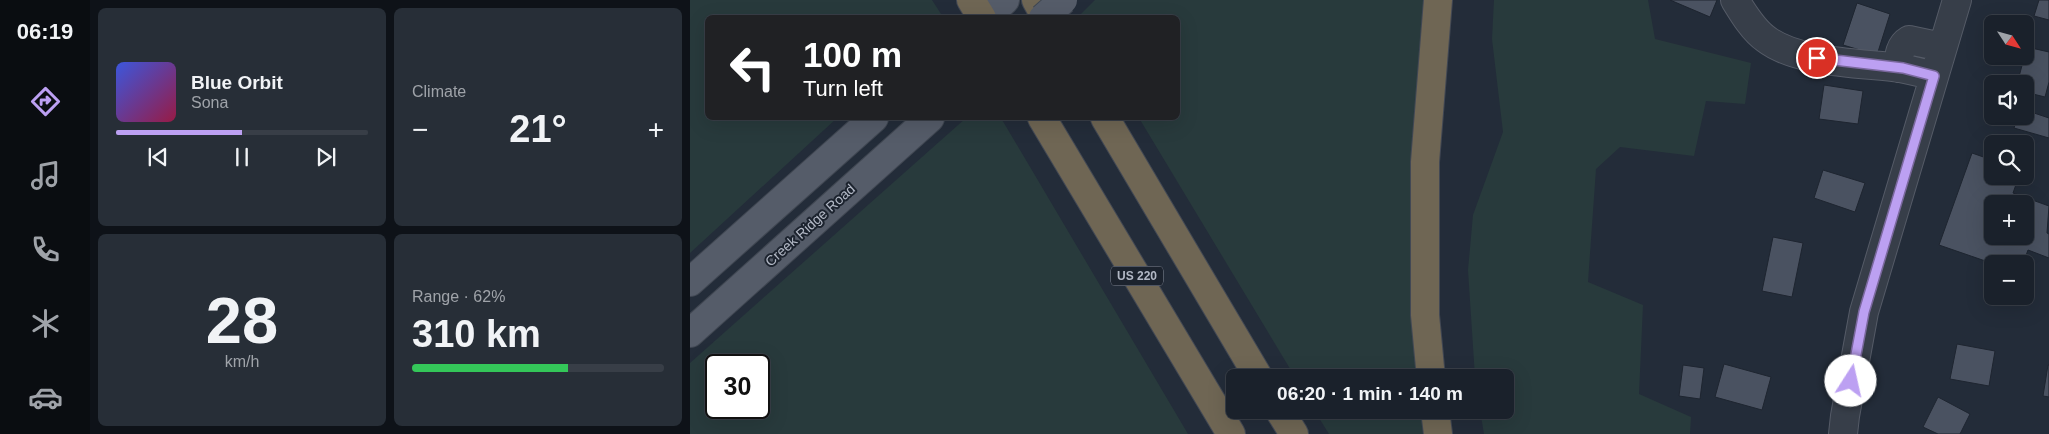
<!DOCTYPE html>
<html lang="en">
<head>
<meta charset="utf-8">
<style>
	body { margin:0; font-family:Arial,sans-serif; background:#272e37; color:#f1f3f6; height:100vh; display:flex; flex-direction:column; font-size:19px; white-space:nowrap }
	* { box-sizing:border-box; margin:0 }
	p { font-size:16px; color:#9fa3a9 }
	.icon { flex:none; width:28px; height:28px; fill:none; stroke:currentColor; stroke-width:2; stroke-linecap:round; stroke-linejoin:round }
	.map { position:relative; flex:1; overflow:hidden }
	.drawer { display:flex; flex-direction:column; gap:8px; padding:8px; background:#0e1218; width:600px }
	.drawer>* { flex:none }
	.guide { position:absolute; left:15px; top:15px; width:475px; height:105px; border-radius:8px; box-shadow:0 5px 20px #0002,0 0 0 1px #383e47; background:#202124; color:#fff; overflow:hidden }
	.needle { width:32px; rotate:126deg }
	.fabs { position:absolute; left:1294px; top:15px; display:grid; gap:10px }
	.fabs a { display:grid; place-items:center; width:50px; height:50px; border-radius:8px; background:#1a212b; box-shadow:0 5px 20px #0002,0 0 0 1px #383e47; font-size:25px }
	.speed { position:absolute; left:15px; top:354px; display:flex; gap:10px; font-size:25px; font-weight:700; text-align:center }
	.speed>* { display:grid; place-content:center; width:65px; height:65px; border-radius:50%; background:#1a212b; box-shadow:0 5px 20px #0002,0 0 0 1px #383e47; line-height:1 }
	.speed .limit { border:2px solid #111; border-radius:8px; background:#fff; color:#111 }
	.pin { position:absolute; display:grid; place-items:center; width:42px; height:42px; color:#fff; margin:-21px; border:2px solid #fff; border-radius:50%; box-shadow:0 1px 5px #0007 }
	.me { position:absolute; width:55px; margin:-28px; rotate:10deg; stroke-linejoin:round; filter:drop-shadow(0 0 4px #0008) }
	.turn { display:flex; align-items:center; gap:18px; height:105px; padding:0 15px; font-size:22px }
	.turn .icon { width:65px; height:65px; stroke-width:2.5 }
	.turn b { display:block; font-size:35px; line-height:42px }
	.big { font-size:38px; font-weight:700; line-height:1.1 }
	.drawer .widget { flex:1; display:flex; flex-direction:column; justify-content:center; gap:8px; min-width:0; padding:0 18px; border-radius:8px; background:#272e37 }
	.drawer .dial { align-items:center; gap:0 }
	.dial b { font-size:65px; line-height:1 }
	.song { display:flex; align-items:center; gap:15px }
	.cover { width:60px; height:60px; border-radius:8px; background:linear-gradient(135deg,hsl(230 70% 55%),hsl(340 70% 35%)) }
	.played { height:5px; border-radius:2px; background:linear-gradient(90deg,#bca0f2 50%,#383e47 50%) }
	.keys { display:flex; justify-content:space-around; direction:ltr }
	.heat { display:flex; justify-content:space-between; align-items:center; font-size:28px; direction:ltr }
	.charge { height:8px; border-radius:4px; background:linear-gradient(90deg,#34c759 62%,#383e47 0) }
	.drawer .tiles { flex:1; display:grid; gap:8px; grid-template-columns:repeat(2,1fr) }
	.trip { position:absolute; left:536px; top:369px; width:288px; height:50px; border-radius:8px; background:#1a212b; box-shadow:0 5px 20px #0002,0 0 0 1px #383e47; font-weight:700; line-height:50px; text-align:center }
	main { display:flex; flex:1; min-height:0 }
	.menu { display:flex; flex-direction:column; width:90px; justify-content:space-around; align-items:center; background:#0a0d11; color:#9fa3a9 }
	.menu .icon { width:35px; height:35px }
	.menu .active { color:#bca0f2 }
	.menu b { font-size:22px; color:#f1f3f6 }
	.map>svg:first-child { display:block }
	.green { fill:#283a3c; fill-rule:evenodd }
	.building { fill:#4a5261; stroke:#1e2530; fill-rule:evenodd }
	.lines { fill:none; stroke-linecap:round; stroke-linejoin:round }
	.minor-casing { stroke:#555b67; stroke-width:30 }
	.major-casing { stroke:#404752; stroke-width:30 }
	.highway-casing { stroke:#424854; stroke-width:30 }
	.minor { stroke:#373e49; stroke-width:28 }
	.major { stroke:#555c69; stroke-width:28 }
	.highway { stroke:#6f6654; stroke-width:28 }
	.major-bridge-casing { stroke:#404752; stroke-width:30; stroke-linecap:butt }
	.major-bridge { stroke:#555c69; stroke-width:28 }
	.route-casing { stroke:#7a689d; stroke-width:12 }
	.route { stroke:#bca0f2; stroke-width:9 }
	.labels { text-anchor:middle; stroke-width:4; stroke-linejoin:round; paint-order:stroke }
	.shield { fill:#1c232e; stroke:#858b98; stroke-width:1 }
	.shield-label { font-size:12px; font-weight:bold; fill:#b2b8c5 }
	.street-label { font-size:14px; fill:#b2b8c5; stroke:#1c232e }
</style>
</head>
<body>
<main>
<nav class="menu">
<b>06:19</b>
<svg class="icon active" aria-label="directions" viewBox="0 0 24 24"><path d="M12 3l9 9-9 9-9-9zM9 14v-3h6M13 9l2 2-2 2"/></svg>
<svg class="icon" aria-label="music" viewBox="0 0 24 24"><path d="M9 18V5l10-2v13"/><circle cx="6" cy="18" r="3"/><circle cx="16" cy="16" r="3"/></svg>
<svg class="icon" aria-label="phone" viewBox="0 0 24 24"><path d="M5 4h4l2 5-3 2q2 4 5 5l2-3 5 2v4C11 20 4 13 5 4z"/></svg>
<svg class="icon" aria-label="climate" viewBox="0 0 24 24"><path d="M12 3v18M4 7l16 10M4 17L20 7"/></svg>
<svg class="icon" aria-label="car" viewBox="0 0 24 24"><path d="M5 17H2v-5l4-1 3-4h7l3 4 3 1v5h-3M9 17h6M6 11h13"/><circle cx="7" cy="17" r="2"/><circle cx="17" cy="17" r="2"/></svg>
</nav>
<section class="drawer">
<div class="tiles">
<div class="widget">
<div class="song"><i class="cover"></i><div><b>Blue Orbit</b><p>Sona</p></div></div>
<div class="played"></div>
<div class="keys"><svg class="icon" aria-label="previous" viewBox="0 0 24 24"><path d="M18 5L8 12l10 7zM5 5v14"/></svg><svg class="icon" aria-label="pause" viewBox="0 0 24 24"><path d="M8 5v14M16 5v14"/></svg><svg class="icon" aria-label="next" viewBox="0 0 24 24"><path d="M6 5l10 7-10 7zM19 5v14"/></svg></div>
</div>
<div class="widget"><p>Climate</p>
<div class="heat"><a>−</a><b class="big">21°</b><a>+</a></div>
</div>
<div class="widget dial"><b>28</b><p>km/h</p></div>
<div class="widget"><p>Range · 62%</p><b class="big">310 km</b><div class="charge"></div></div>
</div>
</section>
<div class="map">
<svg width="1359" height="434" viewBox="0 0 1359 434">
	<rect width="100%" height="100%" fill="#232c39"/>
	<!-- green -->
	<path class="green" d="M0 0H242L253 17 18 18V118H147L0 253Z
		M405 0H738L728 377H605L449 118H488V18H390L389 16Z
		M804 0H958L965 39 1061 63 1055 104 1016 101 1004 156 930 147 906 169 898 282 953 305 949 394 1001 417 1000 434H794L790 410H815V378L785 377 778 270 783 215 813 132 802 39Z
		M276 118H311L498 434H0V363ZM26 365H69V408H26Z
		M624 410H731L733 434H639Z"/>
	<!-- building -->
	<path class="building" d="M980 0H1027L1020 17Z
		M1349 0H1359V20L1344 16Z
		M1167 3 1200 14 1187 55 1153 45Z
		M1337 47 1359 52V82L1355 97 1335 92V84H1327Z
		M1134 85 1173 91 1168 124 1129 119Z
		M1335 110 1359 118V138L1324 128 1328 116H1335Z
		M1282 153 1302 160V176H1329L1323 193 1359 206 1357 233 1359 234V258L1338 250 1333 264H1304L1249 245ZM1302 204H1335V236H1302Z
		M1133 170 1175 183 1165 212 1124 198Z
		M1083 237 1113 243 1102 297 1072 291Z
		M1267 344 1305 351 1299 386 1260 379Z
		M1034 364 1081 377 1072 410 1025 397Z
		M993 365 1014 368 1010 399 989 396Z
		M1358 365H1359V397L1353 396Z
		M1248 397 1280 414 1270 434H1248L1233 427Z"/>
	<g class="lines">
		<!-- minor casing -->
		<g class="minor-casing">
			<path id="minor" d="M1045 0C1053 13 1063 30 1076 39 1107 63 1172 63 1210 68 1221 70 1233 73 1244 76
				M1208 68C1209 57 1209 46 1219 40L1252 47
				M1153 434 1155 416 1174 312 1267 0"/>
		</g>
		<!-- major casing -->
		<g class="major-casing">
			<path id="major" d="M295 18 315 0
				M0 282 184 118
				M0 333 240 118"/>
		</g>
		<!-- highway casing -->
		<g class="highway-casing">
			<path id="highway" d="M281 0 292 18
				M346 0 356 18
				M352 118 541 434
				M415 118 569 378
				M741 378 735 315V162L748 0
				M589 410 604 434
				M745 410 748 434"/>
		</g>
		<!-- minor -->
		<use href="#minor" class="minor"/>
		<!-- major -->
		<use href="#major" class="major"/>
		<!-- highway -->
		<use href="#highway" class="highway"/>
		<!-- major-bridge casing -->
		<g class="major-bridge-casing">
			<path id="major-bridge" d="M353 18 373 0"/>
		</g>
		<!-- major-bridge -->
		<use href="#major-bridge" class="major-bridge"/>
	</g>
	<g class="lines">
		<!-- route casing -->
		<g class="route-casing">
			<path id="route" d="M1127 58 1213 68 1244 76 1174 312 1161 381"/>
		</g>
		<!-- route -->
		<use href="#route" class="route"/>
	</g>
	<g class="labels">
		<!-- shield labels -->
		<rect class="shield" x="421" y="266.5" width="52" height="19" rx="4"/>
		<g class="shield-label">
			<text x="447" y="280">US 220</text>
		</g>
		<!-- street labels -->
		<g class="street-label">
			<text transform="translate(120 225) rotate(-42)" y="5">Creek Ridge Road</text>
		</g>
	</g>
</svg>
<div class="fabs">
<a><svg class="needle" viewBox="-14 -14 28 28"><path d="M0-13l5 13h-10z" fill="#e53935"/><path d="M0 13l5-13h-10z" fill="#9fa3a9"/></svg></a>
<a><svg class="icon" aria-label="sound" viewBox="0 0 24 24"><path d="M4 9h4l5-4v14l-5-4H4zM17 9q2 3 0 6"/></svg></a>
<a><svg class="icon" aria-label="search" viewBox="0 0 24 24"><circle cx="10" cy="10" r="6"/><path d="M15 15l6 6"/></svg></a>
<a>+</a>
<a>−</a>
</div>
<div class="speed"><div class="limit">30</div></div>
<div class="pin" style="left:1127px;top:58px;background:#d93025"><svg class="icon" aria-label="arrive" viewBox="0 0 24 24"><path d="M6 21V4h12l-3 4 3 4H6"/></svg></div>
<svg class="me" style="left:1161px;top:381px" viewBox="-20 -20 40 40"><circle r="19" fill="#fff"/><path d="M0-13L10 11 0 6-10 11z" fill="#bca0f2"/></svg>
<div class="trip">06:20 · 1 min · 140 m</div>
<div class="guide">
<div class="turn"><svg class="icon" aria-label="left" viewBox="0 0 24 24"><path d="M17 20v-9H6M10 6l-5 5 5 5"/></svg><div><b>100 m</b>Turn left</div></div>
</div>
</div>
</main>
</body>
</html>
